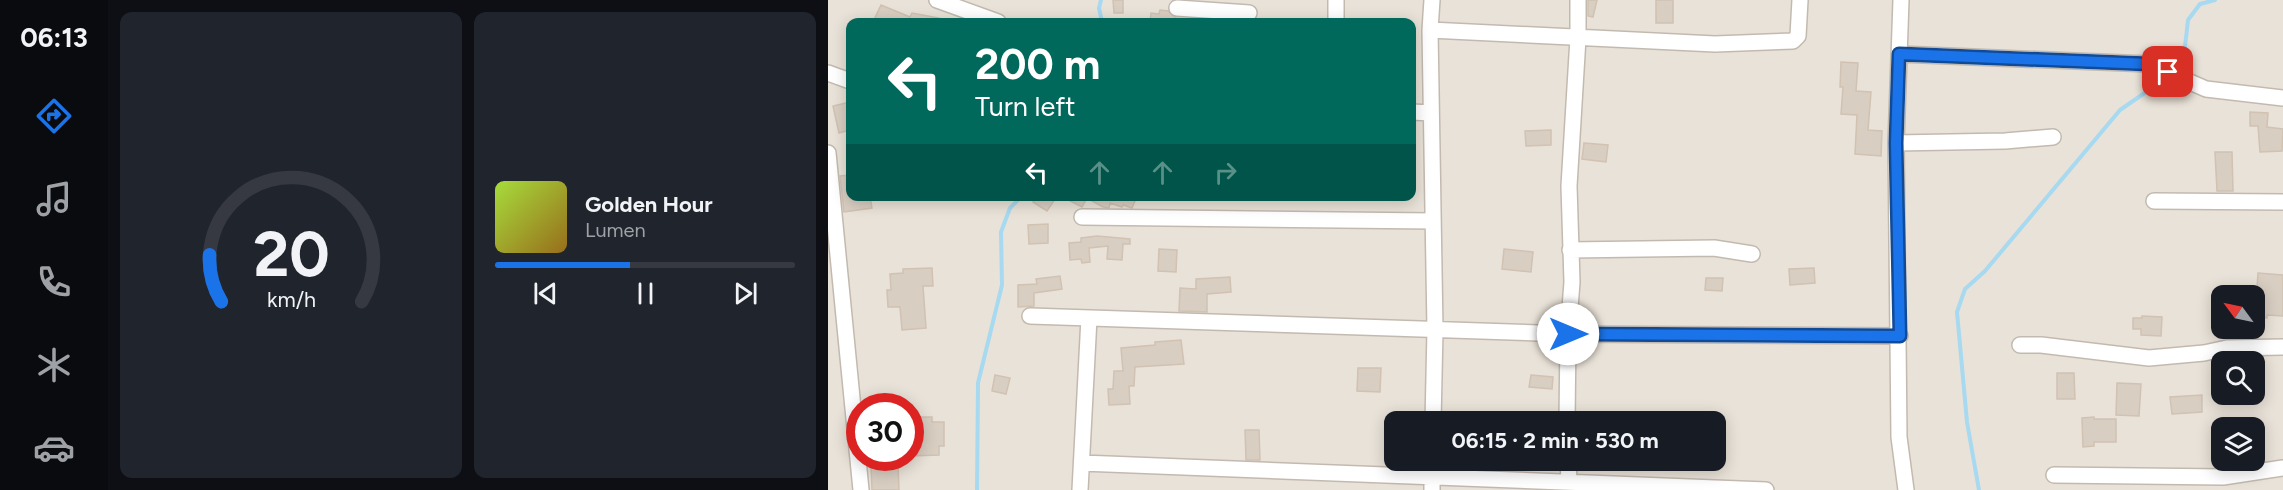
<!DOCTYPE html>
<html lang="en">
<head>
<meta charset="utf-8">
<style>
	body { margin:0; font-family:Figtree,sans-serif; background:#20242c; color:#f1f3f6; height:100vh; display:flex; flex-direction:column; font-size:22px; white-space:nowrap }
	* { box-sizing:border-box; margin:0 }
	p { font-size:20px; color:#9ea1a6 }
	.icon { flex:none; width:33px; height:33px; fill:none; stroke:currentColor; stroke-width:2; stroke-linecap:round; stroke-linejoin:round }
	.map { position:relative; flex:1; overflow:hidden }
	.side { display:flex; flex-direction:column; gap:12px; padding:12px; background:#0d0f14; width:720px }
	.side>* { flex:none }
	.hud { position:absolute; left:18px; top:18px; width:570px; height:183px; border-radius:12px; box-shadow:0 3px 15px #0003; background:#00695c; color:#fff; overflow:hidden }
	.needle { width:39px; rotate:303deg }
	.tools { position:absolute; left:1383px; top:285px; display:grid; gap:12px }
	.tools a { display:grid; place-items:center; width:54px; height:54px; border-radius:12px; background:#171b24; box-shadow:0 3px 15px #0003; font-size:30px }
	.speed { position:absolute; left:18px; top:393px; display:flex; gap:12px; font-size:30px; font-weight:700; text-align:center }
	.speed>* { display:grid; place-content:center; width:78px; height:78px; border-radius:50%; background:#171b24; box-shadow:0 3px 15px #0003; line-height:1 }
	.speed .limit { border:9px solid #d22; background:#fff; color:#111 }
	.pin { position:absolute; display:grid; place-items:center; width:51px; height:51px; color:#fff; margin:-26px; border-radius:12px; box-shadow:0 3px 9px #0006 }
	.me { position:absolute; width:66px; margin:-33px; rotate:90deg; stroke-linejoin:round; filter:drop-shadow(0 0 4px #0008) }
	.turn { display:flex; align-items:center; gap:21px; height:126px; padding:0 30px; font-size:27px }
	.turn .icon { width:78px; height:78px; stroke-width:2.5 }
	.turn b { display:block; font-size:42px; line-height:51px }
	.lanes { display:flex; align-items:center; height:57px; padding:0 30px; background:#0003; justify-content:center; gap:30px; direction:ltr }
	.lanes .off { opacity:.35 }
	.side .widget { flex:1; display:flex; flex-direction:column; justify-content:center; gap:9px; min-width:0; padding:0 21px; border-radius:12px; background:#20242c }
	.side .dial { align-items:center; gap:0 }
	.dial svg { height:156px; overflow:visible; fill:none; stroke:#363941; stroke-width:7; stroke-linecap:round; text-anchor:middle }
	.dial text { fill:#f1f3f6; stroke:none }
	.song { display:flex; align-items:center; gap:18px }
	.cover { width:72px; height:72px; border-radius:9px; background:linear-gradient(135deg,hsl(80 70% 55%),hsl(40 70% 35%)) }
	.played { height:6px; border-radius:3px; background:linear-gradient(90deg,#1a73e8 45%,#363941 45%) }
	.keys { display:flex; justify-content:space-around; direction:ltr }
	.side .tiles { flex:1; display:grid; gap:12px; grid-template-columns:repeat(2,1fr) }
	.trip { position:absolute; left:556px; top:411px; width:342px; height:60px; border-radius:12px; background:#171b24; box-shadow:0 3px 15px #0003; font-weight:700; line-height:60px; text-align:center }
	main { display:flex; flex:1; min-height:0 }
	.dock { display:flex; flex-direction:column; width:108px; justify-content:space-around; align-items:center; background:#090b0e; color:#9ea1a6 }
	.dock .icon { width:42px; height:42px }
	.dock .on { color:#1a73e8 }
	.dock b { font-size:27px; color:#f1f3f6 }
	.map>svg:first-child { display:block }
	.residential { fill:#e9e2d8; fill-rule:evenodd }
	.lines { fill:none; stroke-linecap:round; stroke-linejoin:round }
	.stream { stroke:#a7d9f0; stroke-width:4 }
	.building { fill:#d9cec2; stroke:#d1c2b2; stroke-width:1.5 }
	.minor-casing { stroke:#c3baaf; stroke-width:18 }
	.minor { stroke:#fff; stroke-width:15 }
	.route-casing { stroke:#114b97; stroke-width:15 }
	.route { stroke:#1a73e8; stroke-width:10 }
</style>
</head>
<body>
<main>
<nav class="dock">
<b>06:13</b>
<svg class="icon on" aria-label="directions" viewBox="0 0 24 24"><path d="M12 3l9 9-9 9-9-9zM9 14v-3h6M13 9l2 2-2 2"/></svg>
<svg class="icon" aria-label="music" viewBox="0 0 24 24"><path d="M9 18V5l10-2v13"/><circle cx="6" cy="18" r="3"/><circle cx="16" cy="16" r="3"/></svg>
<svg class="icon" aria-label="phone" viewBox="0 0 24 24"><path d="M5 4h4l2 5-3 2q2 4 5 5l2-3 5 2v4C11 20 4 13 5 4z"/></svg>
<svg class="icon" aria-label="climate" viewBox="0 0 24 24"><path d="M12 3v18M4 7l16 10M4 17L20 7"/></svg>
<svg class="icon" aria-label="car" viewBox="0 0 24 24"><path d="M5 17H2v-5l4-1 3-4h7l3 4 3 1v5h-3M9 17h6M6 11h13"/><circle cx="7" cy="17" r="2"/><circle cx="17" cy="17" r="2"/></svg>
</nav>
<section class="side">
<div class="tiles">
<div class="widget dial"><svg viewBox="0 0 100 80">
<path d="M14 69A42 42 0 1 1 86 69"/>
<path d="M14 69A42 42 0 0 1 8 45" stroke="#1a73e8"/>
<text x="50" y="56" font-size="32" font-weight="700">20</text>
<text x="50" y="72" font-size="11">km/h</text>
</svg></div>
<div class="widget">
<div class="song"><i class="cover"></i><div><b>Golden Hour</b><p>Lumen</p></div></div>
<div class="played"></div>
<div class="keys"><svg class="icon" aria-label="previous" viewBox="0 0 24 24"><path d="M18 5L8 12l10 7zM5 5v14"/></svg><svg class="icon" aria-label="pause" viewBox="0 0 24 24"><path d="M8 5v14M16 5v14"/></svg><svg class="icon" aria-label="next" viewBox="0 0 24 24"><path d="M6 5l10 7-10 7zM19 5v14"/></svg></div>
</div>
</div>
</section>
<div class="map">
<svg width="1455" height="490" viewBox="0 0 1455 490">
	<rect width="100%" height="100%" fill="#f5f0e9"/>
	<!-- residential -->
	<path class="residential" d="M0 0H1455V490H0ZM22 22H584V196H22ZM1394 296H1426V328H1394ZM1394 362H1426V394H1394ZM32 406H82V458H32ZM567 422H888V460H567ZM1394 428H1426V460H1394Z"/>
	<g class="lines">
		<!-- stream -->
		<path class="stream" d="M273 0 271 8 274 22
			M1354 73 1360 20 1372 4 1387 0
			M149 490 150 383 174 285 173 232 182 208 194 196
			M1151 490 1139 422 1129 312 1137 289 1157 271 1292 110 1318 92 1347 81"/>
	</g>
	<!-- building -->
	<path class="building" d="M285 0H295V13H286Z
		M760 0H769L765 17 760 16Z
		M828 0H845V23H828Z
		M53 5 82 17 84 13 111 18 110 22H45Z
		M332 10 340 11 348 18 378 20V22H322L323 13 331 14Z
		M1013 62 1030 63 1028 91 1043 92 1040 130 1054 131 1053 156 1027 154 1029 115 1013 114 1015 87H1012Z
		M22 102V130L11 133 5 106Z
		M1422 112 1440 113 1439 127 1455 129 1454 151 1432 152 1430 126H1422Z
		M723 130V145L698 146 697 131Z
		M756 143 780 145 778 162 754 159Z
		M1387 152H1404L1405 191H1389Z
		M22 175V196H42L44 208 16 212 12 176Z
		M209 196H229L219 211 205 202Z
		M233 196H309L304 208 295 205 294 207 282 203 281 208 275 207 259 198 254 207Z
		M220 224V243L201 244 200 225Z
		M269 236 302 239V244H295L294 260 279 259 280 246 261 248 262 262 254 263 253 259 242 260 241 243 253 242V238Z
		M331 249 349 250 348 272 330 271Z
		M676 249 705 252 703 272 674 269Z
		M104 268 105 286H95L98 328 74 330 72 307H60L59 290H63L62 274 75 273V269Z
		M986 268 987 283 962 285 961 269Z
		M1430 273 1455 275V316L1439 315V318L1427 317Z
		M232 276 234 289 206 293V306L190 307V285L209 284 208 279Z
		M402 277 403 292 379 294V312L351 311 352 288 368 289V279Z
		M878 278H895L894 291 877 290Z
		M1314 316 1334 317 1333 336 1313 335V329H1305V318H1314Z
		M353 340 356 364 307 367 306 386H301L302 404 281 405 280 389H285L286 371H295L293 348 327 345V342Z
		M530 368H553L552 392 529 391Z
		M1229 373H1246L1247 399H1229Z
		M167 375 182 378 178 394 164 391Z
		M703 375 725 377 724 389 701 387Z
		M1289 383 1313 384 1311 416 1288 415Z
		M1374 395V412L1344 414 1342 397Z
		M82 417H104V422H116V446H111V455L82 456Z
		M1266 417V419H1288V442H1266V446L1255 447 1254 418Z
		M417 430H431L432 460H418Z
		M70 464 71 490H44L43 465Z"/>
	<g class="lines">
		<!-- minor casing -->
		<g class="minor-casing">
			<path id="minor" d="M109 0 170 22
				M604 0 602 30 607 330 605 422
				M1073 0 1068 143 1071 437 1078 490
				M349 8 421 13
				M508 22V0
				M602 30 887 44 965 41 970 36 972 0
				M1071 54 1321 64 1378 89 1455 98
				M0 73 22 81
				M584 112 603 113
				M1068 143 1177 141 1225 137
				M0 153 33 490
				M1326 201 1455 202
				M254 217 605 221
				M742 250 886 248 924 254
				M202 316 740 334 1072 336
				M1192 345H1213L1321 358 1376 353 1399 348 1455 347
				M739 422 740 334 744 282 741 186 750 38V0
				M740 460 741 481
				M254 463 938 490
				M1226 475 1395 477 1455 468
				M252 490 261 318
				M604 490V460"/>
		</g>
		<!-- minor -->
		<use href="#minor" class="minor"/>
	</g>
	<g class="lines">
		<!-- route casing -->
		<g class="route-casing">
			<path id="route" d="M740 334 1072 336 1068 143 1071 54 1321 64 1340 72"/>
		</g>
		<!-- route -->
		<use href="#route" class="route"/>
	</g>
</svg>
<div class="tools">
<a><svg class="needle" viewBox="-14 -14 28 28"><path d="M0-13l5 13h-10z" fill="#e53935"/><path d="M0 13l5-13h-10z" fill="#9ea1a6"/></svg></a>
<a><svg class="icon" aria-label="search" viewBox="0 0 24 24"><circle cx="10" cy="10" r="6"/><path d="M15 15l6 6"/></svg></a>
<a><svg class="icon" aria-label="layers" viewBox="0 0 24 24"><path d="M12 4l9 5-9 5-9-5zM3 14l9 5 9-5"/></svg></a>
</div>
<div class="speed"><div class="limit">30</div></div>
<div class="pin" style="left:1340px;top:72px;background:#d93025"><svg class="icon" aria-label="arrive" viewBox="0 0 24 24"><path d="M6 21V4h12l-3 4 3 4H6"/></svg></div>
<svg class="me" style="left:740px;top:334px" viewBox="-20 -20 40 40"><circle r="19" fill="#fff"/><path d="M0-13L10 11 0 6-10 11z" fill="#1a73e8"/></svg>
<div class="trip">06:15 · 2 min · 530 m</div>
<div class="hud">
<div class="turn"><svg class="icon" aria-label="left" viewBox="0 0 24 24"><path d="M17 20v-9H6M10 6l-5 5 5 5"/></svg><div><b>200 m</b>Turn left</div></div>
<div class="lanes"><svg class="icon" aria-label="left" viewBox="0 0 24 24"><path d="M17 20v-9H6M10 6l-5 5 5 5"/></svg><svg class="icon off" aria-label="ahead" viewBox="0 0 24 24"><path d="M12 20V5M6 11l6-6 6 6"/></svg><svg class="icon off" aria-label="ahead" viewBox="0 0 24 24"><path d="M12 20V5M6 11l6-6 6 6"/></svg><svg class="icon off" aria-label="right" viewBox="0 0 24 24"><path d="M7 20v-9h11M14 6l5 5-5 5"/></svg></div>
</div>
</div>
</main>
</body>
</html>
